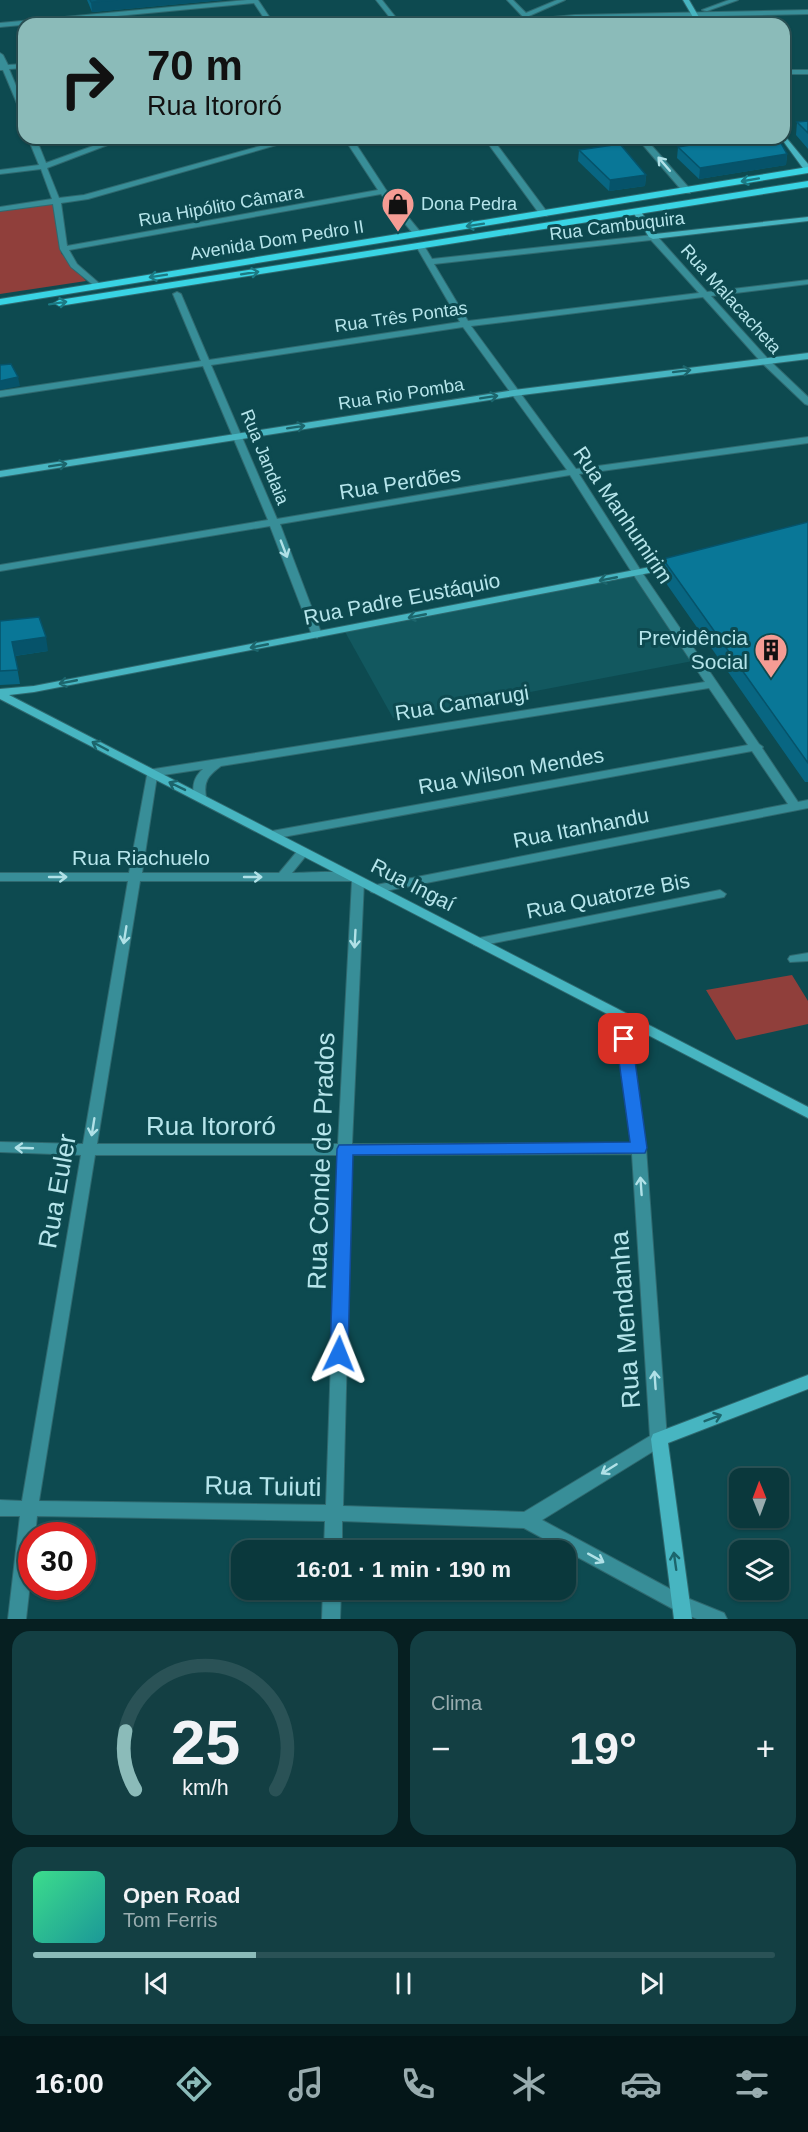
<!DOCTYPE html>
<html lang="pt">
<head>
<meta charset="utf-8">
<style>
	body { margin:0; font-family:Arial,sans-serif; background:#133f43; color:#f1f3f6; height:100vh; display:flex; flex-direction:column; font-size:22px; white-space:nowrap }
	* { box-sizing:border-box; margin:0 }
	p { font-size:20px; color:#99acaf }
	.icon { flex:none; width:33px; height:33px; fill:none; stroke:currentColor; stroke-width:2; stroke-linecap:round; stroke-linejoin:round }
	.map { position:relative; height:1619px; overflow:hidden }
	.details { display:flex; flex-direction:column; gap:12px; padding:12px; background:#061f21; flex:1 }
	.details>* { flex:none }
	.top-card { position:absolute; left:18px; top:18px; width:772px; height:126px; border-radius:18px; box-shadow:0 2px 4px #0004,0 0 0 2px #2a5256; background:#8bbbb9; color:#111; overflow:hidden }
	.needle { width:39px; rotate:359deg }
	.controls { position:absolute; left:729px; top:1468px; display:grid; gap:12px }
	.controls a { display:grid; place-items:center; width:60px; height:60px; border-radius:12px; background:#0a383c; box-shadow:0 2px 4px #0004,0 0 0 2px #2a5256; font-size:30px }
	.speed { position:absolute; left:18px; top:1522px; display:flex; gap:12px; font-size:30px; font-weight:700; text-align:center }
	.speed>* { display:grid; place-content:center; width:78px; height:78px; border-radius:50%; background:#0a383c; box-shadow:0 2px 4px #0004,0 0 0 2px #2a5256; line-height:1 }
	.speed .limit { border:9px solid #d22; background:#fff; color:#111 }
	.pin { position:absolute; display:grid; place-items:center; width:51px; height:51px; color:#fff; margin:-26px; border-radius:12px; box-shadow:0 3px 9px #0006 }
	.me { position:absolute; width:66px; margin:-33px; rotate:2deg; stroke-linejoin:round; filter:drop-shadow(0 0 4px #0008) }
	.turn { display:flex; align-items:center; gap:21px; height:126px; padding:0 30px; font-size:27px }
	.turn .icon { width:78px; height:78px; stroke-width:2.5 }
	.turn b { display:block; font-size:42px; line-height:51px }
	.big { font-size:45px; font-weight:800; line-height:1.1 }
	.details .tile { flex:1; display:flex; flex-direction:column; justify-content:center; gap:9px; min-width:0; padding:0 21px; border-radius:18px; background:#133f43 }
	.details .dial { align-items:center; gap:0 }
	.dial svg { height:156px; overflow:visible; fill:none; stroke:#2a5256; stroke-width:7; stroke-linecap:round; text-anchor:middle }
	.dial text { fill:#f1f3f6; stroke:none }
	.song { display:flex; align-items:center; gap:18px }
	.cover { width:72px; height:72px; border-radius:9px; background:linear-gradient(135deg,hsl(150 70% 55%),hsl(180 70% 35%)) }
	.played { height:6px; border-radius:3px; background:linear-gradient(90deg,#8bbbb9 30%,#2a5256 30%) }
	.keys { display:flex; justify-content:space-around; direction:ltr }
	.heat { display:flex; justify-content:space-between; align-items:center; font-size:33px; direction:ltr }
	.details .tiles { flex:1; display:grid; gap:12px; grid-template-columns:1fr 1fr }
	.tile:last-child { grid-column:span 2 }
	.trip { position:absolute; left:231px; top:1540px; width:345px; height:60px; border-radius:18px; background:#0a383c; box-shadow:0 2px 4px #0004,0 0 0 2px #2a5256; font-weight:800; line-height:60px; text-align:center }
	.menu { display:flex; height:96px; justify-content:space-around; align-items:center; background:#041618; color:#99acaf }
	.menu .icon { width:42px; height:42px }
	.menu .current { color:#8bbbb9 }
	.menu b { font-size:27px; color:#f1f3f6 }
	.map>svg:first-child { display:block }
	.built { fill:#12585f }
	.green { fill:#903f3b }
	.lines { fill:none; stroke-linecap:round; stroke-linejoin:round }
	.street-casing { stroke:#2f696f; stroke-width:2 }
	.secondary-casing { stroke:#2f696f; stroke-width:2 }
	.primary-casing { stroke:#2f696f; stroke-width:2 }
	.street { fill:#388e98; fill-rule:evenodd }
	.secondary { fill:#47b5c1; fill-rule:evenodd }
	.primary { fill:#39d4e4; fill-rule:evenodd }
	.wall { fill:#086682 }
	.shaded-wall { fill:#06536a }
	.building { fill:#097797; stroke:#06536a; stroke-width:1.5 }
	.oneway { stroke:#b0e1e7 }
	.oneway2 { stroke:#1c7a84 }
	.oneway3 { stroke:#1c656c }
	.route { fill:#1a73e8; stroke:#114b97; stroke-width:1.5 }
	.labels { text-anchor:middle; stroke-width:6; stroke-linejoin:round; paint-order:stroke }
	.far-poi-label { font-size:18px; fill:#b6e5eb; stroke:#0d4a50; text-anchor:start }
	.far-street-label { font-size:18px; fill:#b6e5eb; stroke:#0d4a50 }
	.street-label { font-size:21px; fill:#b6e5eb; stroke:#0d4a50 }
	.poi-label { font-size:21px; fill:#b6e5eb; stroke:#0d4a50; text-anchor:end }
	.near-street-label { font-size:26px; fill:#b6e5eb; stroke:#0d4a50 }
</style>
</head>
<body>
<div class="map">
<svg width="808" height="1619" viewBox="0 0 808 1619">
	<rect width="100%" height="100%" fill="#0d4a50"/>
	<!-- built -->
	<path class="built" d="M638 574 698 660 393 718 344 630Z"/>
	<!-- green -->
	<path class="green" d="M56 203 61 253 86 281 0 294V210Z
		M792 975 808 1001V1024L736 1040 706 990Z"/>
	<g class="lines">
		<!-- street casing -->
		<g class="street-casing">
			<path id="street" d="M247 0H258L274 24H268L254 3 0 27V23Z
				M376 0H382L401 24H395Z
				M507 0H513L526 13 557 0H565L529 16 531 19 575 15 808 10V14L575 19 511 24H485L525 19Z
				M729 0H738L707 11 702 10Z
				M0 53 3 55 8 65 24 64V68L9 69 24 105V115L21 113 3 70H0Z
				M784 70H808V74H784Z
				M28 138H36L46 163 115 138H126L47 168 59 198 84 195 289 138H301L88 199 61 203 67 246 378 190 344 138H352L386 190 422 234 415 236 381 194 69 250 77 264 100 284 101 286 97 288 71 267 60 249 53 204 0 211V207L52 199 41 169 0 174V170L39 165Z
				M484 138H492L547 212V216H541Z
				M637 138H645L690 189V193H684Z
				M653 235H656L707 292 808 280V284L711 296 768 359 808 397V405L805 404 762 363 703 297 471 326 576 469 808 437V443L579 474 643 574 759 744 763 747 762 748 798 802 808 800V808L375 893 371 892 369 889 371 886 788 804 752 751 272 839 266 835 272 831 748 745 709 688 221 766C209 775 203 781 206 797L200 801 194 797C192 785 194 777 203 769L157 776 142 873H279L299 849 303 848 309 852 292 873C313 873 351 868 364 881L352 1144 631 1143 614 1017 616 1014H626L646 1148 667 1439 665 1444 542 1520 687 1598 724 1613 727 1619H697L675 1610 524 1528 342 1521V1551H324L325 1521 37 1516 35 1536H32V1566L26 1619H8L20 1516H0V1500L22 1501 81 1155 0 1152V1142L83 1144 128 881H0V873H129L148 770 705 682 633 574 570 475 280 524 322 635 317 638 312 635 270 526 0 571V565L268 520 203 366 0 397V391L201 361 173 294 177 292 181 294 209 360 460 322 416 246 417 244H423L432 259ZM651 240 699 293 468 321 434 264ZM463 327 567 470 277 519 211 365ZM140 881H352L338 1144H97ZM632 1154 650 1436 524 1512 343 1506 352 1155ZM95 1155H338L326 1505 39 1501Z
				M720 890 726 894 724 897 479 946 474 945 473 942 474 939 479 938Z
				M808 953V961L790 962 788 959 790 956Z
				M323 1590H341L340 1619H322Z"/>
		</g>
		<!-- secondary casing -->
		<g class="secondary-casing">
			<path id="secondary" d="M683 0H689L703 24H697Z
				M784 135 808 164V171H805L781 138H784Z
				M634 210H640L655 234 808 217V221L653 239 649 237 633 212Z
				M808 353V359L514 396 0 477V471L514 390Z
				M676 562 680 563V567L34 692 9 695 808 1107V1118L0 699V689L34 686Z
				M808 1375V1389L668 1443 692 1619H674L651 1439 653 1434Z"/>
		</g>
		<!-- primary casing -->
		<g class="primary-casing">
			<path id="primary" d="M808 167V173L0 305V299Z
				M808 181V187L59 306 54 303 59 300Z"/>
		</g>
		<!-- street -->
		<use href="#street" class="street"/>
		<!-- secondary -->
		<use href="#secondary" class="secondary"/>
		<!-- primary -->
		<use href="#primary" class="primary"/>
	</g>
	<!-- wall -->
	<path class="wall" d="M87 0H223L92 12Z
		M808 121V149L796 135 797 122Z
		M678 147 787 154 786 165 699 179 677 158Z
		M579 150 646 175 645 186 609 191 578 161Z
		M808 522V782H805L661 576 663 559Z
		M0 621 48 651 15 656 20 684 0 685Z"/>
	<!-- shaded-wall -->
	<path class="shaded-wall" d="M118 0H223L92 12 91 2Z
		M787 154 786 165 699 179 700 168Z
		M646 175 645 186 609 191 610 180Z
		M18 377 20 386 0 390V381Z
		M46 637 48 651 14 656 12 642Z"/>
	<!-- building -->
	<path class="building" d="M90 0H118L91 2Z
		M808 121V133L797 122Z
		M734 138H778L787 154 700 168 678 147Z
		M620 144 646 175 610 180 579 150Z
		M11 364 18 377 0 381V365Z
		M808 522V763L663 559Z
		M39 617 46 637 12 642 18 670 0 671V621Z"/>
	<!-- one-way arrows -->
	<defs><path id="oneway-shaft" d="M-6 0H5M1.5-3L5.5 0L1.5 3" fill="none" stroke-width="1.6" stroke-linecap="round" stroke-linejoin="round" transform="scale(1.5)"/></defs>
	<g class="oneway">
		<use href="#oneway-shaft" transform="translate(664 164) rotate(-131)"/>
		<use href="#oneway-shaft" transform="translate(284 549) rotate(69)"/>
		<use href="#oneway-shaft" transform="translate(58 877)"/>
		<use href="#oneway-shaft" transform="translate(253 877)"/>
		<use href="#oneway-shaft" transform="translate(125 935) rotate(99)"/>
		<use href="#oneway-shaft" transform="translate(355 939) rotate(93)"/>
		<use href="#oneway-shaft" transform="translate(93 1127) rotate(99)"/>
		<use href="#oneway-shaft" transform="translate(24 1148) rotate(-178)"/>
		<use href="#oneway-shaft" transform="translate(641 1186) rotate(-94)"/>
		<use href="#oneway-shaft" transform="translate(655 1380) rotate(-94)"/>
		<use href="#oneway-shaft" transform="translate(609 1469) rotate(148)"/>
		<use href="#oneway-shaft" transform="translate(596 1558) rotate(29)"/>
	</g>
	<g class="oneway2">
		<use href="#oneway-shaft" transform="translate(750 180) rotate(170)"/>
		<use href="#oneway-shaft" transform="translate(475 225) rotate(171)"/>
		<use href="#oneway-shaft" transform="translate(250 273) rotate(-9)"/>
		<use href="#oneway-shaft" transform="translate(158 276) rotate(171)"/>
		<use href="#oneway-shaft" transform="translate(58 303) rotate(-9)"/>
	</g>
	<g class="oneway3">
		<use href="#oneway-shaft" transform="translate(682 371) rotate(-7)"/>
		<use href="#oneway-shaft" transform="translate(489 397) rotate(-9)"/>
		<use href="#oneway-shaft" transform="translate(296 427) rotate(-9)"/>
		<use href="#oneway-shaft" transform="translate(58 465) rotate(-9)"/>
		<use href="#oneway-shaft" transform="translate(608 579) rotate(169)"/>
		<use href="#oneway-shaft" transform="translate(417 616) rotate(169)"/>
		<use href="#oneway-shaft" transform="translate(259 646) rotate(169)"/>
		<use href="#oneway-shaft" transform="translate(68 682) rotate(169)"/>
		<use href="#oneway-shaft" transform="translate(100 746) rotate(-152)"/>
		<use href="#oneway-shaft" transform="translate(177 786) rotate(-154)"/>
		<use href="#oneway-shaft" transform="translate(713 1418) rotate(-21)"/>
		<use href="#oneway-shaft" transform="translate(675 1561) rotate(-98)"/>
	</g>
	<!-- route -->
	<path class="route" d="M624 1033 630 1035 632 1039 647 1148 645 1153 353 1155 348 1354 346 1359 339 1361 333 1359 330 1354 337 1149 339 1145 630 1142 616 1039 619 1035Z"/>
	<!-- icons -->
	<defs>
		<g id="shop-pin" transform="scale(1.725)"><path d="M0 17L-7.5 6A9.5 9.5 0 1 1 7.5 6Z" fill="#f59c94" stroke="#0d4a50"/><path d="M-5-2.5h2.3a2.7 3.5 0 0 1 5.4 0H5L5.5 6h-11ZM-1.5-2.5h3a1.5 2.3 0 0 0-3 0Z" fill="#111"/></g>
		<g id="building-pin" transform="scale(1.725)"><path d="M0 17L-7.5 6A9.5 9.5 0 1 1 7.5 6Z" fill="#f59c94" stroke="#0d4a50"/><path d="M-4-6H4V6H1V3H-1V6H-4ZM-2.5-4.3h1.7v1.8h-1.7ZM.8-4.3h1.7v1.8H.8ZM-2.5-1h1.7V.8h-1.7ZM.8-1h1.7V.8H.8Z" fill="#111"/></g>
	</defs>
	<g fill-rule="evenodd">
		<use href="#shop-pin" x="398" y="204"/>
		<use href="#building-pin" x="771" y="650"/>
	</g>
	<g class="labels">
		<!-- far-poi labels -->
		<g class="far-poi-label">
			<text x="421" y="210">Dona Pedra</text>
		</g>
		<!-- far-street labels -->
		<g class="far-street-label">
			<text transform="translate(221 206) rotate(-10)" y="6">Rua Hipólito Câmara</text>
			<text transform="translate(617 226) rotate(-7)" y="6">Rua Cambuquira</text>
			<text transform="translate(277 240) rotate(-9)" y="6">Avenida Dom Pedro II</text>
			<text transform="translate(731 299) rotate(48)" y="6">Rua Malacacheta</text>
			<text transform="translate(401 317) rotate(-8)" y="6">Rua Três Pontas</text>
			<text transform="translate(401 394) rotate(-9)" y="6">Rua Rio Pomba</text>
			<text transform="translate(265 457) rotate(68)" y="6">Rua Jandaia</text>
		</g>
		<!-- street labels -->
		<g class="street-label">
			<text transform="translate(400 483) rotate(-9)" y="7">Rua Perdões</text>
			<text transform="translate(623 515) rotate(56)" y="7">Rua Manhumirim</text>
			<text transform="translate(402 599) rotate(-11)" y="7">Rua Padre Eustáquio</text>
			<text transform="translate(462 703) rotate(-9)" y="7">Rua Camarugi</text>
			<text transform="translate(511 771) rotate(-10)" y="7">Rua Wilson Mendes</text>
			<text transform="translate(581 828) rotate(-11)" y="7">Rua Itanhandu</text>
			<text x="141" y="865">Rua Riachuelo</text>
			<text transform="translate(413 885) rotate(27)" y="7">Rua Ingaí</text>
			<text transform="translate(608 896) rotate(-11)" y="7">Rua Quatorze Bis</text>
		</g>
		<!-- poi labels -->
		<g class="poi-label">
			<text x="748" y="645">Previdência<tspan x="748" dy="24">Social</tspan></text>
		</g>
		<!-- near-street labels -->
		<g class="near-street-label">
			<text x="211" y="1135">Rua Itororó</text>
			<text transform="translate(321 1161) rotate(-88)" y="9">Rua Conde de Prados</text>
			<text transform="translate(57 1191) rotate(-80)" y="9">Rua Euler</text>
			<text transform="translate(625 1320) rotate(-94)" y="9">Rua Mendanha</text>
			<text transform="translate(263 1486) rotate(1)" y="9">Rua Tuiuti</text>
		</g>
	</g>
</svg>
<div class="controls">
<a><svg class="needle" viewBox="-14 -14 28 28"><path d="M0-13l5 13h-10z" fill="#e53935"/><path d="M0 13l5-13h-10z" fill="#99acaf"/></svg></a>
<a><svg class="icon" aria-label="layers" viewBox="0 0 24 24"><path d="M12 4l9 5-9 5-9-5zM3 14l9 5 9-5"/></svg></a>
</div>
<div class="speed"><div class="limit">30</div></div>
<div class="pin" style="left:624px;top:1039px;background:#d93025"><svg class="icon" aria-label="arrive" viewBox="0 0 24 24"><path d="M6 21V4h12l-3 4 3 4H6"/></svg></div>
<svg class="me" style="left:339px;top:1354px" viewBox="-20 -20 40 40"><path d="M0-17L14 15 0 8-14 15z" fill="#1a73e8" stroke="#fff" stroke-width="4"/></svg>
<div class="trip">16:01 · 1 min · 190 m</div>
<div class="top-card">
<div class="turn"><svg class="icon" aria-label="right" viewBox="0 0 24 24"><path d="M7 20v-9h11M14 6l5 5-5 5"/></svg><div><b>70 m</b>Rua Itororó</div></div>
</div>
</div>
<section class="details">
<div class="tiles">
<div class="tile dial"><svg viewBox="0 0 100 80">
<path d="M14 69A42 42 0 1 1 86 69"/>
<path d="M14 69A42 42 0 0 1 9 39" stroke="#8bbbb9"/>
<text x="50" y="56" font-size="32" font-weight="700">25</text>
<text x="50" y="72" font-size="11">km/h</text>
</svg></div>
<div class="tile"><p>Clima</p>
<div class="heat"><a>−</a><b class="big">19°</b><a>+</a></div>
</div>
<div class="tile">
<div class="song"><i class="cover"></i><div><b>Open Road</b><p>Tom Ferris</p></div></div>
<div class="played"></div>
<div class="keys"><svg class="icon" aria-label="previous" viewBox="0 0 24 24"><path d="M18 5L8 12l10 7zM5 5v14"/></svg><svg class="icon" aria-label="pause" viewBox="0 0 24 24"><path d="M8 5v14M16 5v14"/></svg><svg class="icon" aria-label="next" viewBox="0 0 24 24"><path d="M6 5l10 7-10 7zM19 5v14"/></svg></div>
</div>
</div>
</section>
<nav class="menu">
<b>16:00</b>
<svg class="icon current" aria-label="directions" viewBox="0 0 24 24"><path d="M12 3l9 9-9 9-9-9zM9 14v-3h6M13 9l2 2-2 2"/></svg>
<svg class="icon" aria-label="music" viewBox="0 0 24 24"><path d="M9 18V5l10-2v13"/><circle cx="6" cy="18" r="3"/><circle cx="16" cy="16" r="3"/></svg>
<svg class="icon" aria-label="phone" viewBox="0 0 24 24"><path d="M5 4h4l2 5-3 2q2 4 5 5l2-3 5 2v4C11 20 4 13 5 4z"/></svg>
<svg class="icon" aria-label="climate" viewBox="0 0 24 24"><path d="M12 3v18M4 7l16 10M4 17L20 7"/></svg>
<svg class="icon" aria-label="car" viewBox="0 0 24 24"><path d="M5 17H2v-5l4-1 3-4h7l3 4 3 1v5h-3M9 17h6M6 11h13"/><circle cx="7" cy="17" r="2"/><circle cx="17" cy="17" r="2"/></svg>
<svg class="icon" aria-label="filters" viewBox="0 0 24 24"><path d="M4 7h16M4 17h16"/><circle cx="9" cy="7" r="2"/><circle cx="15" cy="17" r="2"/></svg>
</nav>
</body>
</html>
